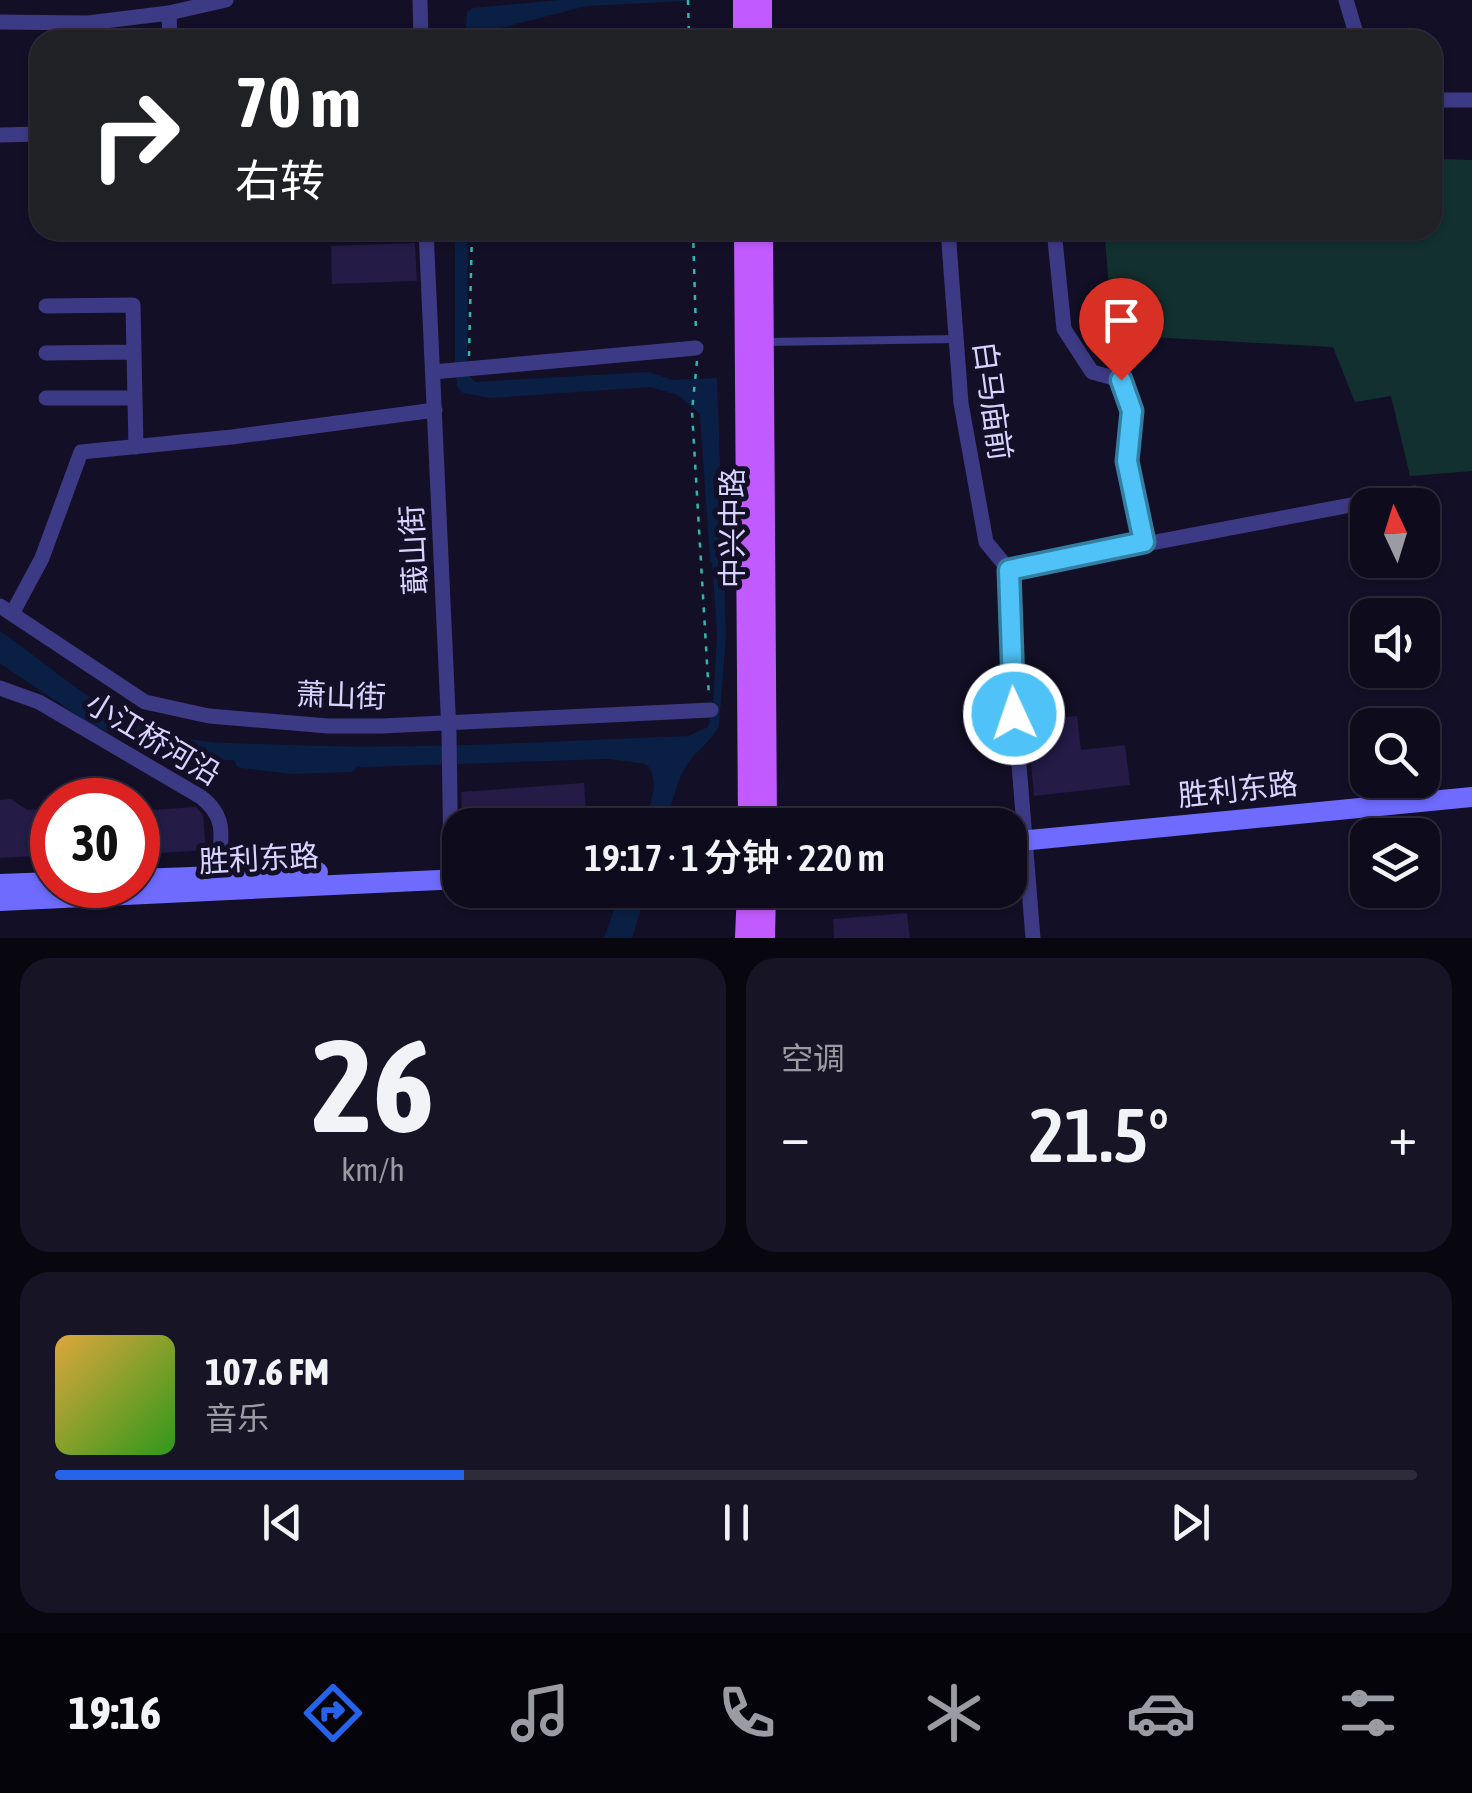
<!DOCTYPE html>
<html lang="zh">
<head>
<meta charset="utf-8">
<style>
	body { margin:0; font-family:"Asap Condensed","Noto Sans SC",sans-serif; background:#171425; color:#f1f3f6; height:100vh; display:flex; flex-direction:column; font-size:38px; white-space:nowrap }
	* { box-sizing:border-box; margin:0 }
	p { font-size:32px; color:#9b9ba3 }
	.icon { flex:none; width:55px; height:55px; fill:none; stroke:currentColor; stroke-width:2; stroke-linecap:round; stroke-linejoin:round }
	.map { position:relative; height:938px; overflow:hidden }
	.side { display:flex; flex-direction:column; gap:20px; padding:20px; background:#08060f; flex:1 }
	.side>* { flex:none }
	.guide { position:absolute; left:30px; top:30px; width:1412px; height:210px; border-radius:30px; box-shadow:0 2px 8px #0004,0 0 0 2px #2e2b3b; background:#202124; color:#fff; overflow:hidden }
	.needle { width:65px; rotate:356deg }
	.tools { position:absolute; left:1350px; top:488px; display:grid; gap:20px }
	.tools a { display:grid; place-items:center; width:90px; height:90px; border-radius:20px; background:#0e0b1c; box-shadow:0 2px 8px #0004,0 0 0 2px #2e2b3b; font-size:50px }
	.speed { position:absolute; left:30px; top:778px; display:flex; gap:20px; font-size:50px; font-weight:700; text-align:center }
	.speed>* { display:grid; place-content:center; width:130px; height:130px; border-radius:50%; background:#0e0b1c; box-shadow:0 2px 8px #0004,0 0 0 2px #2e2b3b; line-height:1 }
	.speed .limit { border:15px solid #d22; background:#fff; color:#111 }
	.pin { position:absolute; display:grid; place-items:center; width:85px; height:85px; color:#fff; margin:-102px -42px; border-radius:50% 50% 50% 0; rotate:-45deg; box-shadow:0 0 10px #0007 }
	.pin .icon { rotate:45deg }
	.me { position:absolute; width:110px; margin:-55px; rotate:357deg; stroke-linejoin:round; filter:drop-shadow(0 0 8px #0008) }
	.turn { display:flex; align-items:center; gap:35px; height:210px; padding:0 40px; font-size:45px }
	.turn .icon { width:130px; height:130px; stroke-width:2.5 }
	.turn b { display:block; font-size:70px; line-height:85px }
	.big { font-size:75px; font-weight:600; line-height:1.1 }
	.side .widget { flex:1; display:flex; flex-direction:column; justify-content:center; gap:15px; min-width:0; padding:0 35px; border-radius:30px; background:#171425 }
	.side .dial { align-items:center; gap:0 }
	.dial b { font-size:130px; line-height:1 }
	.song { display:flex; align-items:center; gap:30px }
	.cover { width:120px; height:120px; border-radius:15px; background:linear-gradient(135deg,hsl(40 70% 55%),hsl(110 70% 35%)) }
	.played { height:10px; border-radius:5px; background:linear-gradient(90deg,#2563eb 30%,#2e2b3b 30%) }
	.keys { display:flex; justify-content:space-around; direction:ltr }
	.heat { display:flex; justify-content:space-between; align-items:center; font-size:55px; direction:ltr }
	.side .tiles { flex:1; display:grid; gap:20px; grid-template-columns:1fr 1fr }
	.widget:last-child { grid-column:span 2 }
	.trip { position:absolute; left:442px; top:808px; width:585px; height:100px; border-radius:30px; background:#0e0b1c; box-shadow:0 2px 8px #0004,0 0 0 2px #2e2b3b; font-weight:600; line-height:100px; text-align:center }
	.tabs { display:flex; height:160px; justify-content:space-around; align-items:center; background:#06040b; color:#9b9ba3 }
	.tabs .icon { width:70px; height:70px }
	.tabs .active { color:#2563eb }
	.tabs b { font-size:45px; color:#f1f3f6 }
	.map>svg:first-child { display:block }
	.green { fill:#12302f }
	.water { fill:#0a1f44 }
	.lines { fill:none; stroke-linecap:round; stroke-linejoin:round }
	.stream { stroke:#0a1f44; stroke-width:4 }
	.canal { stroke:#0a1f44; stroke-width:14 }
	.building { fill:#241b47 }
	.path { stroke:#2fb8b0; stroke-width:2.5; stroke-dasharray:5 8; stroke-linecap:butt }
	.lane { stroke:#3d3a85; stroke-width:8 }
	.street { stroke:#3d3a85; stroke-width:15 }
	.secondary { stroke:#6f6bff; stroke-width:20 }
	.primary { stroke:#c25bff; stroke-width:22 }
	.route-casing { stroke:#337fa1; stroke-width:25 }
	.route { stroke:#4fc3f7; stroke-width:18 }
	.labels { text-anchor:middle; stroke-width:10; stroke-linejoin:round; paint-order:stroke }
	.street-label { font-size:30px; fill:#d9d4ff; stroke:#130f26 }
</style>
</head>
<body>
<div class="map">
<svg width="1472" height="938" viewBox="0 0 1472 938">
	<rect width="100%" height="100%" fill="#130f26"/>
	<!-- green -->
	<path class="green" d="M1433 159 1472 160V471L1410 476 1391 396 1355 402 1333 347 1113 335 1105 239 1136 230H1432Z"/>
	<!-- water -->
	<path class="water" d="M559 0H686V1L587 6 480 33 479 40H465L467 12 472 8Z
		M455 230H468L467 360 469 375 475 382 648 372 673 380 717 378 726 635 719 725C712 741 698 749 688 763 676 780 672 805 666 825H644C649 805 662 781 646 764L609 759 366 767 204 759 170 751 127 734 0 655V631C52 667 106 719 168 735 208 745 250 743 290 745 423 750 556 741 688 736L708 727 713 708 717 633 702 416 678 395 650 387 491 398 463 393 457 386 455 362Z
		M621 890H647L632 938H604Z"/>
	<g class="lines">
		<!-- stream -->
		<path class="stream" d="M702 415 712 560"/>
		<!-- canal -->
		<path class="canal" d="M0 655 97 720 134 735
			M242 761 291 767 350 765"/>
	</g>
	<!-- building -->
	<path class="building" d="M415 243 417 281 332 284 331 246Z
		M1077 716 1081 750 1125 745 1130 785 1034 796 1027 720Z
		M584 783 587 825H462L461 792Z
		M11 799 27 810 52 809V855L0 858V800Z
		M196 807 203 815 206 850 144 854 143 846H138V822H142L152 810Z
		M907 913 910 938H834L833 919Z"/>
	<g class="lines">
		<!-- path -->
		<path class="path" d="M688 0 689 40
			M438 37 464 35 484 40
			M693 230 696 333
			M469 356 472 230
			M697 361 692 411 709 697"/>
		<!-- lane -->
		<path class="lane" d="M765 342 956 339"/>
		<!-- street -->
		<path class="street" d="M420 0 421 40
			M1346 0 1358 40
			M169 13 170 40
			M0 22 88 23 169 13 226 0
			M1432 100H1472
			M0 135 40 134
			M426 230 449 733 451 867
			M948 230 961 403 986 542 1009 570
			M1054 230 1064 329 1092 372 1121 380 1132 411 1127 461 1144 543
			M46 306 133 305 136 447
			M46 353 134 352
			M433 372 696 348
			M46 398H135
			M0 606 145 702 209 716 328 726H382L711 710
			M12 614 42 558 81 452 232 437 435 410
			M0 688 39 702 201 797C230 819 220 843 217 876
			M1033 938 1012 678 1009 570 1414 493"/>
		<!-- secondary -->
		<path class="secondary" d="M1010 842 1472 797
			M138 879 318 872
			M0 884 52 882
			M0 901 460 879"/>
		<!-- primary -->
		<path class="primary" d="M744 0V40
			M761 0V40
			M745 230 749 825
			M762 230 766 825
			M746 938 748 890
			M764 938 765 890"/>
	</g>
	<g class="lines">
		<!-- route casing -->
		<g class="route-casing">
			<path id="route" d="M1014 714 1009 570 1144 542 1127 461 1132 411 1121 380"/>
		</g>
		<!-- route -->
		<use href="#route" class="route"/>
	</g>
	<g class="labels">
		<!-- street labels -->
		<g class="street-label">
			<text transform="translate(992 401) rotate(82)" y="10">白马庙前</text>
			<text transform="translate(733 528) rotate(-90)" y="10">中兴中路</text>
			<text transform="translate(414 550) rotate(-93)" y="10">蕺山街</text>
			<text transform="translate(341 696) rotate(2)" y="10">萧山街</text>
			<text transform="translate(153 739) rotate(31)" y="10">小江桥河沿</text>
			<text transform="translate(1238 790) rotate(-6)" y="10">胜利东路</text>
			<text transform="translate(259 859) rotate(-3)" y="10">胜利东路</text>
		</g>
	</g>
</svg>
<div class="tools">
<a><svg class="needle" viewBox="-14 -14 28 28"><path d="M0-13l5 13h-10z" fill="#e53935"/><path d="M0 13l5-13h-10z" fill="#9b9ba3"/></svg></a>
<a><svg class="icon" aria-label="sound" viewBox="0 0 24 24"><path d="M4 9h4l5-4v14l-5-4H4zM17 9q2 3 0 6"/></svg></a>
<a><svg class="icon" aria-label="search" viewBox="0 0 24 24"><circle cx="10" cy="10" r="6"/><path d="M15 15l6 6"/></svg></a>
<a><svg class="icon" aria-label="layers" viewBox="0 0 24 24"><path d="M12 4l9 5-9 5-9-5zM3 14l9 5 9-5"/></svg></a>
</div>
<div class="speed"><div class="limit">30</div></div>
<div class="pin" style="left:1121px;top:380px;background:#d93025"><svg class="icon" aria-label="arrive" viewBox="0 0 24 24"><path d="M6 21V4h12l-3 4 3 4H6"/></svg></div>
<svg class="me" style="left:1014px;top:714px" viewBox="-20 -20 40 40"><circle r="17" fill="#4fc3f7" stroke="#fff" stroke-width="3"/><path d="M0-11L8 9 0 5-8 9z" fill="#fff"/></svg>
<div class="trip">19:17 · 1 分钟 · 220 m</div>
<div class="guide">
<div class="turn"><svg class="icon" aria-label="right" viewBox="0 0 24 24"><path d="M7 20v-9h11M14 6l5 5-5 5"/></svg><div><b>70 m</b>右转</div></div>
</div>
</div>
<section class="side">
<div class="tiles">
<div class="widget dial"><b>26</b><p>km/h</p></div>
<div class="widget"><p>空调</p>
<div class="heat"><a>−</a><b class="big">21.5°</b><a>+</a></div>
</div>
<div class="widget">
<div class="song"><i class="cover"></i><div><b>107.6 FM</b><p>音乐</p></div></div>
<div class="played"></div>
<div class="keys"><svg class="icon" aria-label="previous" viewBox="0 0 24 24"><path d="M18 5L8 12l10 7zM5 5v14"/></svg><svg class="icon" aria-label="pause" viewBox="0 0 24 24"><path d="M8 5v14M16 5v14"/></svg><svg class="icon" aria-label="next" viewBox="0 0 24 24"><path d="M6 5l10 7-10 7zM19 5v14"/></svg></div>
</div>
</div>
</section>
<nav class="tabs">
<b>19:16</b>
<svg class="icon active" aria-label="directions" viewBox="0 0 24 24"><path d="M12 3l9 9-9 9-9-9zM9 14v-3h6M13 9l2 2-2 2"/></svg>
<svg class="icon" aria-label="music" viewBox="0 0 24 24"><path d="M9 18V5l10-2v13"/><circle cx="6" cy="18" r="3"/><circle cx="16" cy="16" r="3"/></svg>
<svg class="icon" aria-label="phone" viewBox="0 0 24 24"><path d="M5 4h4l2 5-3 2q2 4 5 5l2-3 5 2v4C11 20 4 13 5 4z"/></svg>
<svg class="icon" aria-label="climate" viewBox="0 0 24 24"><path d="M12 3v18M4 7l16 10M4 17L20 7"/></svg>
<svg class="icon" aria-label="car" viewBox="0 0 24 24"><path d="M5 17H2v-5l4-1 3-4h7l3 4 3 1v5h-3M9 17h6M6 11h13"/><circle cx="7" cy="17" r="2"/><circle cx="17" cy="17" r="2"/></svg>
<svg class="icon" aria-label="filters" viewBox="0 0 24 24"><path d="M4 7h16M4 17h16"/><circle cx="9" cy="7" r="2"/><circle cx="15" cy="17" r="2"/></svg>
</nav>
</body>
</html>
